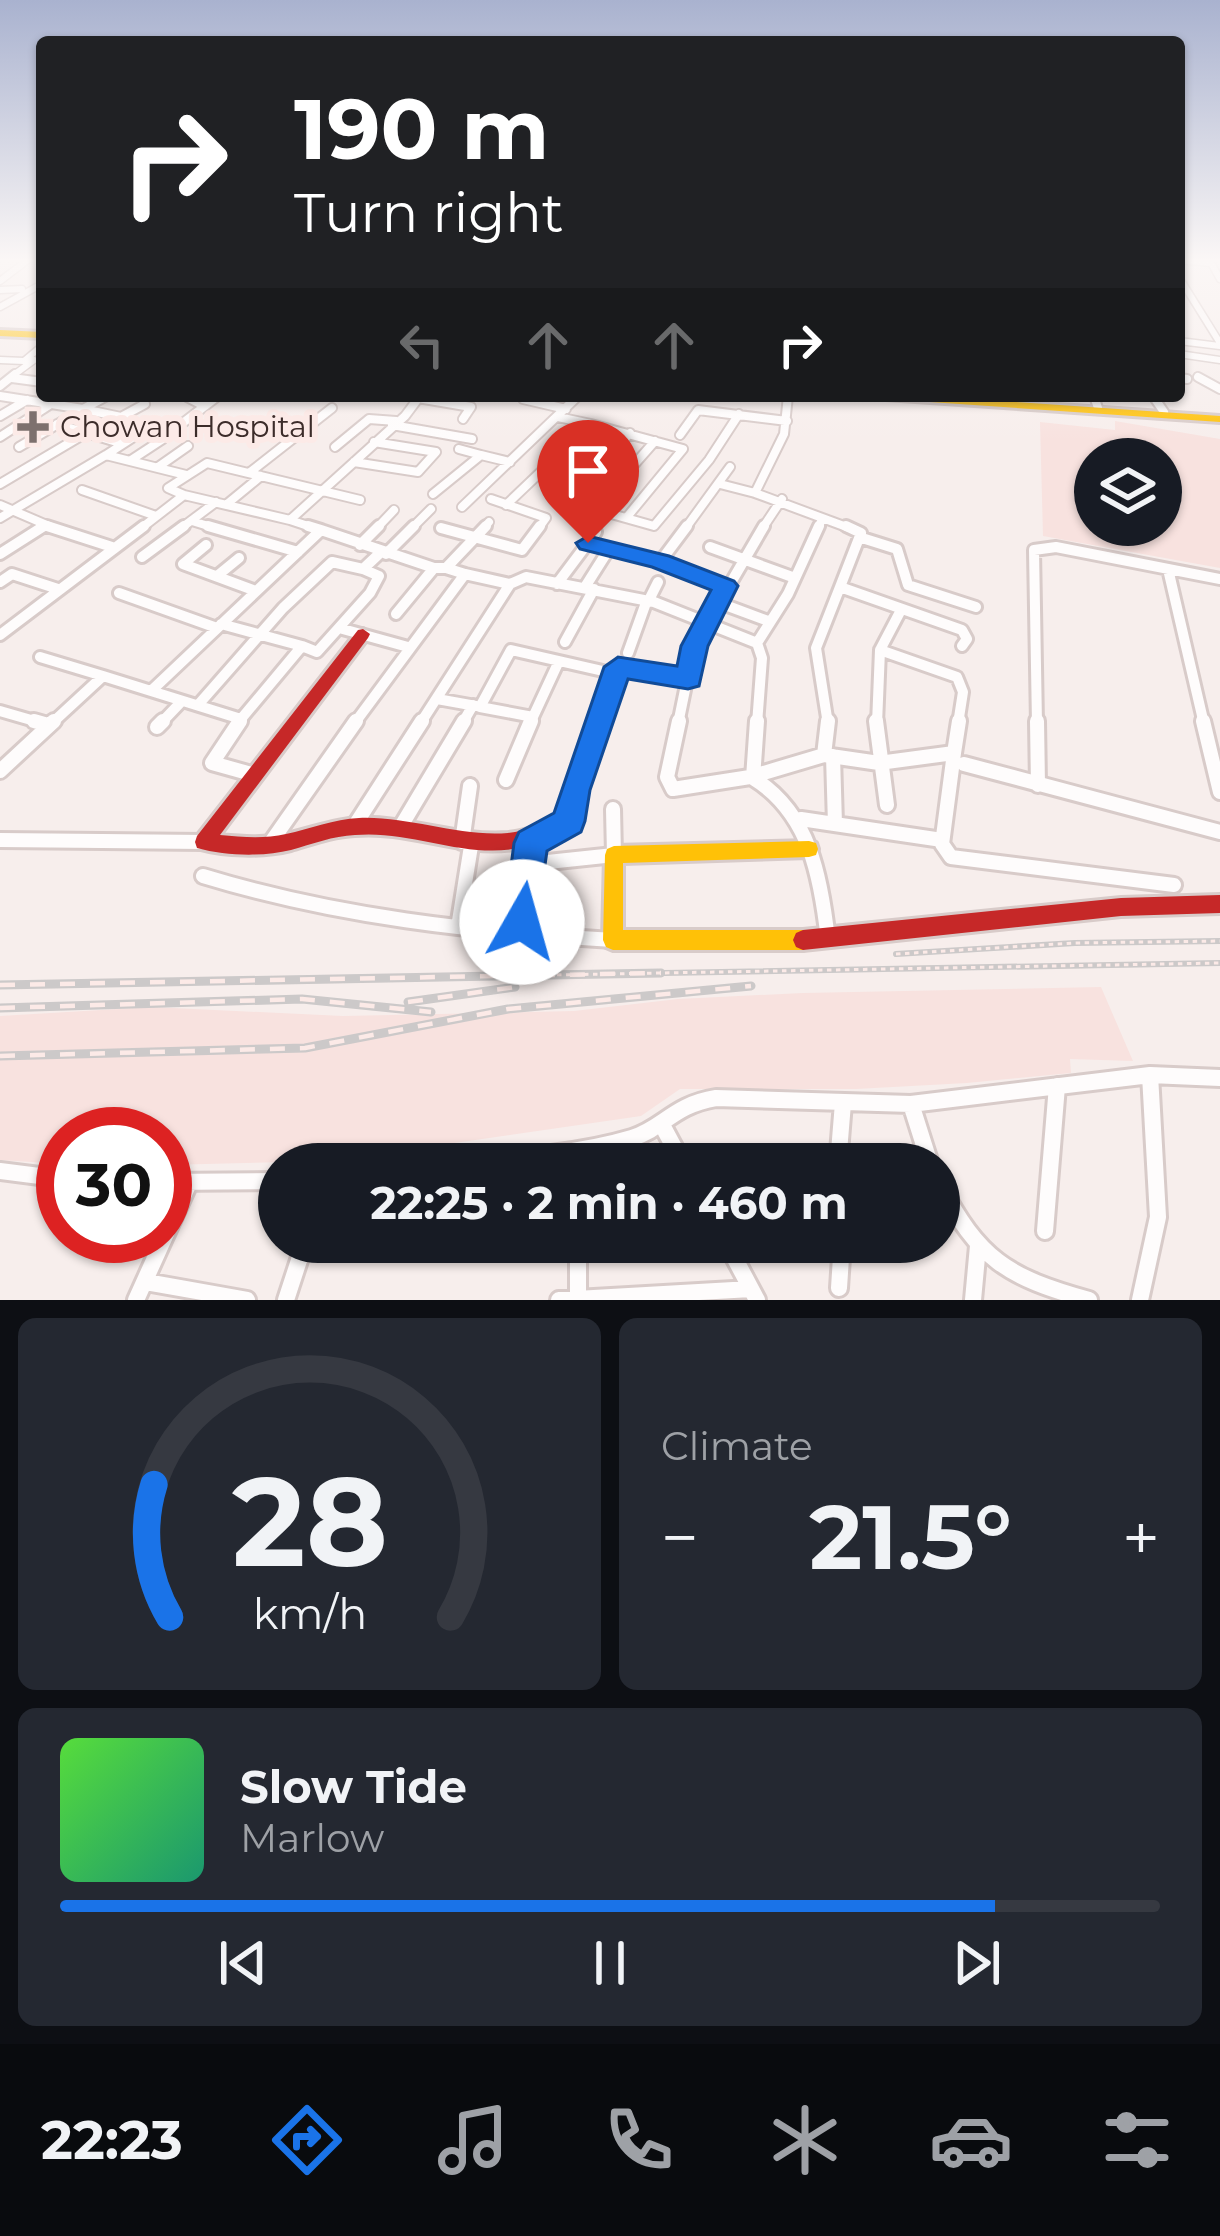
<!DOCTYPE html>
<html lang="en">
<head>
<meta charset="utf-8">
<style>
	body { margin:0; font-family:Montserrat,sans-serif; background:#242831; color:#f1f3f6; height:100vh; display:flex; flex-direction:column; font-size:45px; white-space:nowrap }
	* { box-sizing:border-box; margin:0 }
	p { font-size:39px; color:#9ea1a6 }
	.icon { flex:none; width:66px; height:66px; fill:none; stroke:currentColor; stroke-width:2; stroke-linecap:round; stroke-linejoin:round }
	.map { position:relative; height:1300px; overflow:hidden }
	.side { display:flex; flex-direction:column; gap:18px; padding:18px; background:#0d0f14; flex:1 }
	.side>* { flex:none }
	.hud { position:absolute; left:36px; top:36px; width:1149px; height:366px; border-radius:12px; box-shadow:0 3px 9px #0004; background:#202124; color:#fff; overflow:hidden }
	.buttons { position:absolute; left:1074px; top:438px; display:grid; gap:24px }
	.buttons a { display:grid; place-items:center; width:108px; height:108px; border-radius:50%; background:#171b24; box-shadow:0 3px 9px #0004; font-size:60px }
	.speed { position:absolute; left:36px; top:1107px; display:flex; gap:24px; font-size:60px; font-weight:700; text-align:center }
	.speed>* { display:grid; place-content:center; width:156px; height:156px; border-radius:50%; background:#171b24; box-shadow:0 3px 9px #0004; line-height:1 }
	.speed .limit { border:18px solid #d22; background:#fff; color:#111 }
	.pin { position:absolute; display:grid; place-items:center; width:102px; height:102px; color:#fff; margin:-123px -51px; border-radius:50% 50% 50% 0; rotate:-45deg; box-shadow:0 0 12px #0007 }
	.pin .icon { rotate:45deg }
	.me { position:absolute; width:132px; margin:-66px; rotate:7deg; stroke-linejoin:round; filter:drop-shadow(0 0 9px #0008) }
	.turn { display:flex; align-items:center; gap:42px; height:252px; padding:0 60px; font-size:54px }
	.turn .icon { width:156px; height:156px; stroke-width:2.5 }
	.turn b { display:block; font-size:84px; line-height:102px }
	.lanes { display:flex; align-items:center; height:114px; padding:0 60px; background:#0003; justify-content:center; gap:60px; direction:ltr }
	.lanes .off { opacity:.35 }
	.big { font-size:90px; font-weight:700; line-height:1.1 }
	.side .tile { flex:1; display:flex; flex-direction:column; justify-content:center; gap:18px; min-width:0; padding:0 42px; border-radius:18px; background:#242831 }
	.side .dial { align-items:center; gap:0 }
	.dial svg { height:312px; overflow:visible; fill:none; stroke:#363941; stroke-width:7; stroke-linecap:round; text-anchor:middle }
	.dial text { fill:#f1f3f6; stroke:none }
	.song { display:flex; align-items:center; gap:36px }
	.cover { width:144px; height:144px; border-radius:18px; background:linear-gradient(135deg,hsl(110 70% 55%),hsl(160 70% 35%)) }
	.played { height:12px; border-radius:6px; background:linear-gradient(90deg,#1a73e8 85%,#363941 85%) }
	.keys { display:flex; justify-content:space-around; direction:ltr }
	.heat { display:flex; justify-content:space-between; align-items:center; font-size:66px; direction:ltr }
	.side .tiles { flex:1; display:grid; gap:18px; grid-template-columns:1fr 1fr }
	.tile:last-child { grid-column:span 2 }
	.trip { position:absolute; left:258px; top:1143px; width:702px; height:120px; border-radius:60px; background:#171b24; box-shadow:0 3px 9px #0004; font-weight:700; line-height:120px; text-align:center }
	.tabs { display:flex; height:192px; justify-content:space-around; align-items:center; background:#090b0e; color:#9ea1a6 }
	.tabs .icon { width:84px; height:84px }
	.tabs .on { color:#1a73e8 }
	.tabs b { font-size:54px; color:#f1f3f6 }
	.map>svg:first-child { display:block }
	.built { fill:#f8e2df; fill-rule:evenodd }
	.lines { fill:none; stroke-linecap:round; stroke-linejoin:round }
	.street-far4-casing { stroke:#d8cbc9; stroke-width:9 }
	.street-far3-casing { stroke:#d8cbc9; stroke-width:12 }
	.street-far2-casing { stroke:#d8cbc9; stroke-width:16 }
	.street-far1-casing { stroke:#d8cbc9; stroke-width:20 }
	.street-casing { stroke:#d8cbc9; stroke-width:22 }
	.fast-casing { stroke:#d8cbc9; stroke-width:6 }
	.slow-casing { stroke:#d8cbc9; stroke-width:6 }
	.jam-casing { stroke:#d8cbc9; stroke-width:6 }
	.street-far4 { stroke:#fefcfc; stroke-width:6 }
	.street-far3 { stroke:#fefcfc; stroke-width:8 }
	.street-far2 { stroke:#fefcfc; stroke-width:10 }
	.street-far1 { stroke:#fefcfc; stroke-width:14 }
	.street { stroke:#fefcfc; stroke-width:16 }
	.fast { fill:#4caf50; fill-rule:evenodd }
	.slow { fill:#ffc107; fill-rule:evenodd }
	.jam { fill:#c62828; fill-rule:evenodd }
	.rail-far1-casing { stroke:#ccc9c9; stroke-width:6 }
	.rail-casing { stroke:#ccc9c9; stroke-width:9 }
	.rail-far1 { stroke:#fceae7; stroke-width:3; stroke-dasharray:4.5; stroke-linecap:butt }
	.rail { stroke:#fceae7; stroke-width:4.5; stroke-dasharray:15; stroke-linecap:butt }
	.route { fill:#1a73e8; stroke:#114b97; stroke-width:3 }
	.poi-dot { fill:#7d706e; stroke:#fceae7; stroke-width:4.5 }
	.labels { text-anchor:middle; stroke-width:12; stroke-linejoin:round; paint-order:stroke }
	.far-poi-label { font-size:30px; fill:#3c2c2a; stroke:#fceae7; text-anchor:start }
</style>
</head>
<body>
<div class="map">
<svg width="1220" height="1300" viewBox="0 0 1220 1300">
	<rect width="100%" height="100%" fill="#f7eeec"/>
	<!-- built -->
	<path class="built" d="M1115 421 1220 439V568L1043 536 1040 422 1115 430ZM1095 459H1161V525H1095Z
		M1101 987 1133 1061 1070 1059 1071 1073 967 1083 856 1089H680L641 1116 330 1161 165 1165V1134H63V1164L0 1160V1016L152 1007 343 1016 574 1011 678 999 803 993Z"/>
	<g class="lines">
		<!-- street-far4 casing -->
		<g class="street-far4-casing">
			<path id="street-far4" d="M1179 260 1211 263
				M1210 261 1220 279
				M0 281 29 259
				M1182 282 1220 343
				M0 290 22 289
				M0 307 42 284
				M1179 341 1220 346
				M1179 354 1220 360
				M0 360 24 361 42 346
				M11 377 34 360 24 361"/>
		</g>
		<!-- street-far3 casing -->
		<g class="street-far3-casing">
			<path id="street-far3" d="M1198 377 1220 389
				M12 378 42 382
				M1179 378 1187 379
				M0 386 15 374
				M0 396 83 409 19 447
				M185 396 204 406
				M788 396 784 434 755 493 852 529
				M1094 396 1098 408
				M1153 396 1164 412
				M418 398 471 407 463 419
				M523 399 566 409
				M83 409 121 417 145 404
				M83 409 107 396
				M0 416 27 400
				M558 417 591 424
				M57 424 123 444 106 455
				M392 425 472 439
				M171 432 218 396
				M680 435 698 410 787 421
				M0 437 51 404
				M123 444 143 431
				M335 447 369 419 396 421
				M459 449 481 455
				M559 455 601 467
				M131 460 163 439
				M354 462 418 472 436 452 374 442
				M158 467 188 446
				M249 473 332 408
				M0 484 86 433
				M720 484 755 493
				M82 490 156 516
				M433 494 481 455 510 462
				M184 495 168 488 207 463 360 500
				M491 499 546 518 538 529
				M569 502 654 526 709 460 739 414
				M569 502 630 433
				M227 504 261 476
				M0 505 56 529
				M506 505 591 424 683 449 627 517
				M462 507 578 396
				M596 508 655 441
				M0 518 106 455 186 475
				M192 521 218 529
				M39 529 45 525
				M140 529 184 495 290 520
				M180 529 216 502
				M317 529 290 520 405 416 420 396
				M376 529 394 510
				M411 529 431 509
				M483 529 489 522
				M685 529 730 467
				M762 529 782 499
				M818 529 822 519"/>
		</g>
		<!-- street-far2 casing -->
		<g class="street-far2-casing">
			<path id="street-far2" d="M47 526 112 547
				M208 526 298 552
				M687 526 660 562 725 587
				M846 526 861 533 840 587 962 630 967 639 962 646
				M441 528 522 550 540 526
				M321 530 434 568
				M862 538 897 549 908 585 976 607
				M588 543 660 562
				M360 545 379 526
				M710 547 795 578
				M0 554 44 526
				M386 554 414 526
				M142 557 184 526
				M183 564 256 591
				M183 564 206 545
				M1168 569 1204 724
				M465 574 510 584
				M217 576 239 558
				M0 582 12 574 58 589
				M557 584 596 532
				M585 587 609 549
				M119 593 217 628
				M649 600 658 582
				M717 602 768 621
				M901 610 880 650 957 677 963 692 958 724
				M396 614 434 568H446L486 526
				M221 624 302 646
				M339 628 408 647
				M0 635 144 526
				M565 642 594 589
				M757 643 788 594 819 526
				M628 653 647 600
				M40 657 103 676
				M559 661 533 717 480 707 511 650 616 674
				M151 691 241 719 302 646 317 652 370 593 379 576 363 569 380 553
				M437 699 476 706
				M198 705 283 608 332 562 363 569
				M0 711 45 724
				M51 724 103 676 151 691 321 530 308 526
				M160 724 182 701
				M238 724 241 719
				M354 724 465 574 446 568
				M420 724 510 584 526 577 654 602 757 643 762 658 757 724
				M462 724 473 705
				M530 724 533 717
				M678 724 694 646 764 526
				M828 724 816 648 840 587
				M877 724 880 650
				M1037 724 1034 550 1056 547 1220 579"/>
		</g>
		<!-- street-far1 casing -->
		<g class="street-far1-casing">
			<path id="street-far1" d="M34 721 48 725
				M240 721 212 763 255 775
				M679 721 667 777 673 789 750 777 824 755
				M757 721 753 778C810 813 821 878 828 940
				M828 721 824 755 879 763 954 753 959 721
				M876 721 887 805
				M1037 721 1038 785
				M1203 721 1220 792
				M157 727 163 721
				M954 753 942 844 951 857 1174 885
				M833 756 835 824
				M964 764 1220 832
				M0 771 54 721
				M506 780 531 721
				M801 819 942 840
				M355 825 422 721
				M400 828 464 721
				M0 840 204 842
				M462 842 470 786
				M269 845 356 721
				M529 864 614 855 613 809
				M203 876C338 917 473 932 613 940
				M459 921 471 846
				M522 922 531 843"/>
		</g>
		<!-- street casing -->
		<g class="street-casing">
			<path id="street" d="M911 1104 930 1164
				M661 1123 683 1164
				M424 1164C492 1158 565 1158 632 1138 664 1128 673 1105 716 1098L911 1104 1150 1075 1220 1078
				M838 1164 843 1103
				M0 1171 63 1179
				M165 1182 279 1181
				M939 1183C979 1260 1007 1277 1089 1300
				M1045 1231 1057 1086
				M578 1242V1299
				M726 1242 757 1300
				M146 1282 247 1300
				M839 1288 842 1242
				M136 1300 189 1183
				M286 1300 305 1242
				M559 1300 751 1289
				M973 1300 978 1246
				M1140 1300 1158 1217 1150 1075"/>
		</g>
		<!-- fast casing -->
		<g class="fast-casing">
			<path id="fast" d="M618 661 689 673 694 675 697 679 694 683 689 685 623 674 592 764 589 769 583 771 577 769 574 764 610 667 613 663Z"/>
		</g>
		<!-- slow casing -->
		<g class="slow-casing">
			<path id="slow" d="M0 330 42 332V338L0 336Z
				M881 396H931L1220 416V422L886 399Z
				M809 841 816 843 818 849 816 855 809 857 623 863V930H803L810 933 813 940 810 947 803 950H613L606 947 603 940 605 855 607 849 614 846Z"/>
		</g>
		<!-- jam casing -->
		<g class="jam-casing">
			<path id="jam" d="M363 629 370 634 368 638 220 835C242 837 264 839 286 834 310 829 334 819 359 818 409 816 458 837 508 833 527 831 544 823 561 816L574 764 577 759 583 757 589 759 592 764 575 827C555 836 535 845 513 849 461 857 408 830 355 835 333 836 312 844 291 850 262 857 226 856 197 848L195 842 197 836 358 630Z
				M1220 895V913L1121 916 803 950 796 947 793 940 796 933 803 930 1121 898Z"/>
		</g>
		<!-- street-far4 -->
		<use href="#street-far4" class="street-far4"/>
		<!-- street-far3 -->
		<use href="#street-far3" class="street-far3"/>
		<!-- street-far2 -->
		<use href="#street-far2" class="street-far2"/>
		<!-- street-far1 -->
		<use href="#street-far1" class="street-far1"/>
		<!-- street -->
		<use href="#street" class="street"/>
		<!-- fast -->
		<use href="#fast" class="fast"/>
		<!-- slow -->
		<use href="#slow" class="slow"/>
		<!-- jam -->
		<use href="#jam" class="jam"/>
		<!-- rail-far1 casing -->
		<g class="rail-far1-casing">
			<path id="rail-far1" d="M896 954 1075 943 1220 941
				M494 976 1220 963"/>
		</g>
		<!-- rail casing -->
		<g class="rail-casing">
			<path id="rail" d="M0 985 661 973
				M408 1002 515 987
				M0 1008 302 999 431 1012
				M0 1056 305 1048 508 1009 751 986"/>
		</g>
		<!-- rail-far1 -->
		<use href="#rail-far1" class="rail-far1"/>
		<!-- rail -->
		<use href="#rail" class="rail"/>
	</g>
	<!-- sky -->
	<linearGradient id="sky" x2="0" y2="1"><stop stop-color="#a9b2cf"/><stop offset="0.59" stop-color="#fbf7f6"/><stop offset="1" stop-color="#fbf7f6" stop-opacity="0"/></linearGradient>
	<rect width="1220" height="441" fill="url(#sky)"/>
	<!-- route -->
	<path class="route" d="M588 536 669 556 734 581 738 586 708 646 699 686 688 689 628 679 590 790 585 821 581 832 547 851 535 934 522 939 509 934 504 922 514 843 519 832 554 813 604 667 618 657 677 666 681 646 711 590 652 567 580 549 576 543Z"/>
	<!-- markers -->
	<path class="poi-dot" d="M27 409h12v12h12v12h-12v12h-12v-12h-12v-12h12z"/>
	<g class="labels">
		<!-- far-poi labels -->
		<g class="far-poi-label">
			<text x="60" y="437">Chowan Hospital</text>
		</g>
	</g>
</svg>
<div class="buttons">
<a><svg class="icon" aria-label="layers" viewBox="0 0 24 24"><path d="M12 4l9 5-9 5-9-5zM3 14l9 5 9-5"/></svg></a>
</div>
<div class="speed"><div class="limit">30</div></div>
<div class="pin" style="left:588px;top:543px;background:#d93025"><svg class="icon" aria-label="arrive" viewBox="0 0 24 24"><path d="M6 21V4h12l-3 4 3 4H6"/></svg></div>
<svg class="me" style="left:522px;top:922px" viewBox="-20 -20 40 40"><circle r="19" fill="#fff"/><path d="M0-13L10 11 0 6-10 11z" fill="#1a73e8"/></svg>
<div class="trip">22:25 · 2 min · 460 m</div>
<div class="hud">
<div class="turn"><svg class="icon" aria-label="right" viewBox="0 0 24 24"><path d="M7 20v-9h11M14 6l5 5-5 5"/></svg><div><b>190 m</b>Turn right</div></div>
<div class="lanes"><svg class="icon off" aria-label="left" viewBox="0 0 24 24"><path d="M17 20v-9H6M10 6l-5 5 5 5"/></svg><svg class="icon off" aria-label="ahead" viewBox="0 0 24 24"><path d="M12 20V5M6 11l6-6 6 6"/></svg><svg class="icon off" aria-label="ahead" viewBox="0 0 24 24"><path d="M12 20V5M6 11l6-6 6 6"/></svg><svg class="icon" aria-label="right" viewBox="0 0 24 24"><path d="M7 20v-9h11M14 6l5 5-5 5"/></svg></div>
</div>
</div>
<section class="side">
<div class="tiles">
<div class="tile dial"><svg viewBox="0 0 100 80">
<path d="M14 69A42 42 0 1 1 86 69"/>
<path d="M14 69A42 42 0 0 1 10 35" stroke="#1a73e8"/>
<text x="50" y="56" font-size="32" font-weight="700">28</text>
<text x="50" y="72" font-size="11">km/h</text>
</svg></div>
<div class="tile"><p>Climate</p>
<div class="heat"><a>−</a><b class="big">21.5°</b><a>+</a></div>
</div>
<div class="tile">
<div class="song"><i class="cover"></i><div><b>Slow Tide</b><p>Marlow</p></div></div>
<div class="played"></div>
<div class="keys"><svg class="icon" aria-label="previous" viewBox="0 0 24 24"><path d="M18 5L8 12l10 7zM5 5v14"/></svg><svg class="icon" aria-label="pause" viewBox="0 0 24 24"><path d="M8 5v14M16 5v14"/></svg><svg class="icon" aria-label="next" viewBox="0 0 24 24"><path d="M6 5l10 7-10 7zM19 5v14"/></svg></div>
</div>
</div>
</section>
<nav class="tabs">
<b>22:23</b>
<svg class="icon on" aria-label="directions" viewBox="0 0 24 24"><path d="M12 3l9 9-9 9-9-9zM9 14v-3h6M13 9l2 2-2 2"/></svg>
<svg class="icon" aria-label="music" viewBox="0 0 24 24"><path d="M9 18V5l10-2v13"/><circle cx="6" cy="18" r="3"/><circle cx="16" cy="16" r="3"/></svg>
<svg class="icon" aria-label="phone" viewBox="0 0 24 24"><path d="M5 4h4l2 5-3 2q2 4 5 5l2-3 5 2v4C11 20 4 13 5 4z"/></svg>
<svg class="icon" aria-label="climate" viewBox="0 0 24 24"><path d="M12 3v18M4 7l16 10M4 17L20 7"/></svg>
<svg class="icon" aria-label="car" viewBox="0 0 24 24"><path d="M5 17H2v-5l4-1 3-4h7l3 4 3 1v5h-3M9 17h6M6 11h13"/><circle cx="7" cy="17" r="2"/><circle cx="17" cy="17" r="2"/></svg>
<svg class="icon" aria-label="filters" viewBox="0 0 24 24"><path d="M4 7h16M4 17h16"/><circle cx="9" cy="7" r="2"/><circle cx="15" cy="17" r="2"/></svg>
</nav>
</body>
</html>
